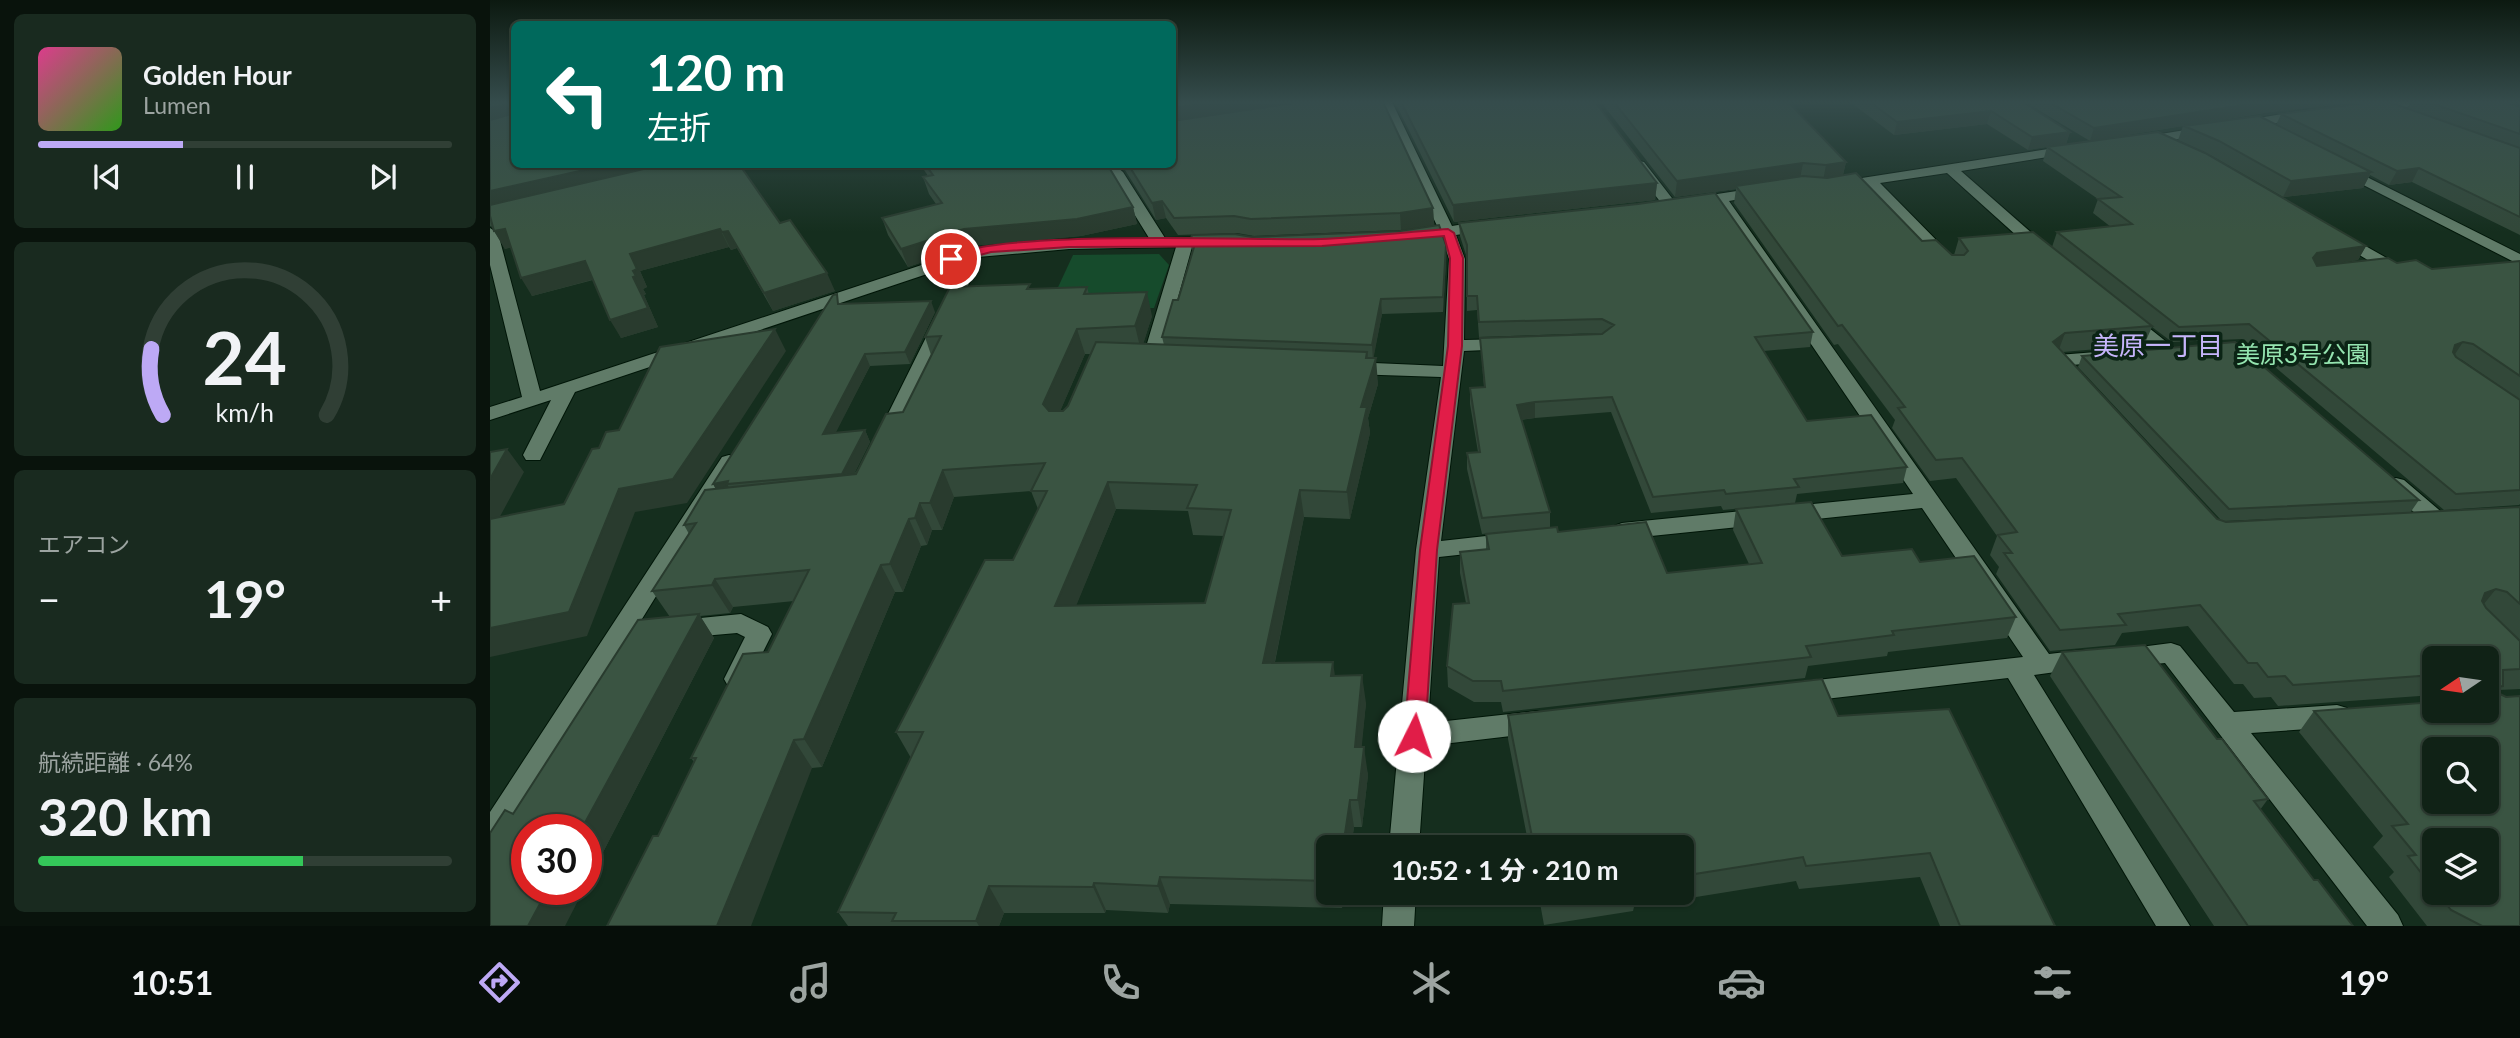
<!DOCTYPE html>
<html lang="ja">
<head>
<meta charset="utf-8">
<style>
	body { margin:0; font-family:Lato,"Noto Sans JP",sans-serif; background:#192a1f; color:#f1f3f6; height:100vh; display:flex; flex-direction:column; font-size:26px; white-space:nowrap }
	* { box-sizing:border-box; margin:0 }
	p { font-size:23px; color:#9ca4a1 }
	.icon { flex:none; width:38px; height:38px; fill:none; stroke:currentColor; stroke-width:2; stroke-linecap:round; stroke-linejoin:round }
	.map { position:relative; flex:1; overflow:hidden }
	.sheet { display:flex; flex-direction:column; gap:14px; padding:14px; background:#09130c; width:490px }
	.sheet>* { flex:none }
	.top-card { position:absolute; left:21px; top:21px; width:665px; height:147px; border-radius:10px; box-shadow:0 2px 5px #0004,0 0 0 2px #303f35; background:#00695c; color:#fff; overflow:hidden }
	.needle { width:46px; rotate:257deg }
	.fabs { position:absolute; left:1932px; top:646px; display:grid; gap:14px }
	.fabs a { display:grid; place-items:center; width:77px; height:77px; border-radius:10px; background:#102216; box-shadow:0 2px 5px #0004,0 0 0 2px #303f35; font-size:35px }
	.speed { position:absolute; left:21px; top:814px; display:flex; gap:14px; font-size:35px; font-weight:700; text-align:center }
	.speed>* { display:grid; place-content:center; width:91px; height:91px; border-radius:50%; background:#102216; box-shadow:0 2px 5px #0004,0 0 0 2px #303f35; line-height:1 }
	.speed .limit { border:10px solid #d22; background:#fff; color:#111 }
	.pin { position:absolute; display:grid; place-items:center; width:60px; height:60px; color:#fff; margin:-30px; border:4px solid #fff; border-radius:50%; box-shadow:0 2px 7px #0007 }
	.me { position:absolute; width:77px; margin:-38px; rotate:4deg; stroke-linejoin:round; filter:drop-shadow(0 0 5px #0008) }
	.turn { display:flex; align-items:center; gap:24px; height:147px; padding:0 21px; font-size:32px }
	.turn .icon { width:91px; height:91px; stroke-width:2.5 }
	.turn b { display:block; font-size:49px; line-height:60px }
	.big { font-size:52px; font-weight:700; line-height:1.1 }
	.sheet .widget { flex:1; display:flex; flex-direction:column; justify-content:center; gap:10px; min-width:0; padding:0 24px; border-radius:10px; background:#192a1f }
	.sheet .dial { align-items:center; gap:0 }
	.dial svg { height:182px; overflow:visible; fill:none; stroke:#303f35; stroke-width:7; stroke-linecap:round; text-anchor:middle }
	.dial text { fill:#f1f3f6; stroke:none }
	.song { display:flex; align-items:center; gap:21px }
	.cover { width:84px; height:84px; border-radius:10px; background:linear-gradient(135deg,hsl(330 70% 55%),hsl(110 70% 35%)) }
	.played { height:7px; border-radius:4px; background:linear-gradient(90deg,#bda9f5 35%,#303f35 35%) }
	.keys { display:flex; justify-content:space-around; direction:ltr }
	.heat { display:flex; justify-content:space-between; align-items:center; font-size:38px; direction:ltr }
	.charge { height:10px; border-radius:5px; background:linear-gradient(90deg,#34c759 64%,#303f35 0) }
	.trip { position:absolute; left:826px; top:835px; width:378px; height:70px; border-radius:10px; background:#102216; box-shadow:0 2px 5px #0004,0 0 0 2px #303f35; font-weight:700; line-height:70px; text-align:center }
	.dock { display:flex; height:112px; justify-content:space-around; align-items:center; background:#060e09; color:#9ca4a1 }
	.dock .icon { width:49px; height:49px }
	.dock .current { color:#bda9f5 }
	.dock b { font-size:32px; color:#f1f3f6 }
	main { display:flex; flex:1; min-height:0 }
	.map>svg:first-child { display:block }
	.green { fill:#164b2c }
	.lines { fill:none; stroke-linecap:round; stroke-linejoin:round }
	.minor-casing { stroke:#001608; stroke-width:2 }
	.minor { fill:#607b68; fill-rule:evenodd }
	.wall { fill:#324839; fill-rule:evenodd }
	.shaded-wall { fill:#293b2e }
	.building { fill:#3a5442; stroke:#293b2e; stroke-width:2; fill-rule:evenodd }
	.route { fill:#e11d48; stroke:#92132f; stroke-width:2 }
	.labels { text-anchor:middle; stroke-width:7; stroke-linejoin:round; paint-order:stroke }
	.park-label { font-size:24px; fill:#95e5b0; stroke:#0b2415 }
	.neighbourhood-label { font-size:26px; fill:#c6b5fb; stroke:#0b2415 }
</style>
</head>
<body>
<main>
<section class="sheet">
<div class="widget">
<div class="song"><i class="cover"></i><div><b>Golden Hour</b><p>Lumen</p></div></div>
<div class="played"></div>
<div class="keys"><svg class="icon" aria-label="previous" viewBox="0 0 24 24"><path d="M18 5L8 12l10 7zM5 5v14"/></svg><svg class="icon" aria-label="pause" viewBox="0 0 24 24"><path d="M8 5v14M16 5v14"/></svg><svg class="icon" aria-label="next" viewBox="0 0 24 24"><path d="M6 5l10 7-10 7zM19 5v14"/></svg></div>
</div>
<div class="widget dial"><svg viewBox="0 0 100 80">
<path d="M14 69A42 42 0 1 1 86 69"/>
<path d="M14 69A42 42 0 0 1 9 40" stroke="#bda9f5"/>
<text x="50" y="56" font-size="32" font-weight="700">24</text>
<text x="50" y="72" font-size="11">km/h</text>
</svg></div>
<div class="widget"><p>エアコン</p>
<div class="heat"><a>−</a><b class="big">19°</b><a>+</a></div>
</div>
<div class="widget"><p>航続距離 · 64%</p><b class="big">320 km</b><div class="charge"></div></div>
</section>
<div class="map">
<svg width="2030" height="926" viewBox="0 0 2030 926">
	<rect width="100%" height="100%" fill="#152e1e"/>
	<!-- green -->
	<path class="green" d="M669 254 679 265 664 308 557 311 583 255Z"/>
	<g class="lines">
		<!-- minor casing -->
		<g class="minor-casing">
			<path id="minor" d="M890 102H902L962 226 998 220 1006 225 998 230 966 235 975 259 974 340 1018 339 1027 344 1018 349 974 351 951 541 1023 533 1031 535 1034 541 1031 547 1023 549 949 557 938 723 1047 711 1057 714 1061 722 1057 730 1047 733 936 746 929 847H899L926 550 951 377 861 374 852 368 861 362 953 366 959 259 952 237 923 242 915 237 917 234 948 228Z
				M1891 102H1930L1924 106 1879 111 1873 107Z
				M1816 110 1822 114 1821 117 1751 129 1744 125 1751 121Z
				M1719 126 1724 127V133L1647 146 1640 142 1647 138Z
				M1584 145 1591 149 1589 152 1471 171 1559 248 1561 251 1553 256 1547 254 1457 173 1390 183 1463 257 1465 260 1457 265 1451 263 1376 186 1346 190 1339 186 1346 182Z
				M1149 161 1154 162 1185 202 1187 205 1185 208H1175L1142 165Z
				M607 164H623L633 172 675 238 727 237 735 242 727 247H702L672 355 679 357 681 361 679 365 661 366 652 360 686 247 579 249 488 257 477 260 483 275 403 442H389L386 438 467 275 461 266 85 392 50 460H36L33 455 61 400 0 420V407L32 397 0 265V228L8 233 50 391 480 249 579 239 659 238 622 178Z
				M1851 164 2030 254V265L1846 171 1844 168Z
				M1273 187 1280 191 1278 194 1239 201 1559 654 1593 650 1602 653 1606 660 1602 667 1544 675 1700 926H1666L1518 678 1309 702 1300 699 1296 692 1300 685 1309 682 1533 657 1432 508 1132 539 1124 536 1121 531 1124 526 1132 523 1423 494 1225 203 1201 206 1194 202 1201 198Z
				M1849 231 1902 261 1904 264 1896 269 1873 270 1871 267 1873 264 1881 262 1843 239 1841 236Z
				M1638 315 1644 316 1683 347 1686 351 1683 355H1671L1632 324 1629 320Z
				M1619 351 1628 357 1626 361 1582 365 1587 372 1578 378 1571 376 1559 361 1568 355Z
				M239 455 246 457 249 462 11 847 0 851V812L232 457Z
				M1906 478 1914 480 1955 515 1958 520 1955 525 1947 527 1939 525 1898 490 1895 485 1898 480Z
				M251 614 278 627 282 634 256 686 247 689 238 686 234 679 255 637 247 633 190 638 181 636 178 629 181 622 190 620Z
				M1681 643 1690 646 1744 712 1847 705 1857 708 1860 716 1857 724 1847 727 1761 733 1908 915 1913 926H1877L1675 663 1636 667 1627 664 1623 657 1627 650Z
				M894 892H926L924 926H892Z"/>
		</g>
		<!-- minor -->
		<use href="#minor" class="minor"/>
	</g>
	<!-- wall -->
	<path class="wall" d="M0 102H24L290 223 345 291 283 311 247 248 241 250 239 247 150 271 157 287 153 289 156 294 154 295 168 327 131 338 103 280 42 296 21 247 15 249 4 231 3 227 0 226Z
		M905 102H1105L1167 183 1165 200 964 222Z
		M1111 102H1298L1356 162 1353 175 1432 241 1462 255H1464L1469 238 1562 247 1567 232 1621 227 1603 213 1608 199 1553 161 1557 147 1876 246 1868 260 1838 265 1907 263 1942 269 2030 261V400L1972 360 1969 359 2030 400V504L2029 505 1954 510 1752 339 1682 342 1662 327 1654 345 1573 352 1727 519 1731 520 1588 367 1592 356 1929 500 1920 513 2030 507V689L2009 690 2007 693 2030 926H1937L1899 877 1904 872 1883 847 1893 836 1809 732 1824 711 1997 710V658H1944V695L1788 706 1781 697 1764 698 1753 684H1744L1698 626 1632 633 1625 645 1560 651 1506 574 1509 567 1500 555 1507 536 1466 478 1440 481 1402 428 1405 420 1348 344 1344 345 1244 203 1246 189 1185 197ZM1920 513 1736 522 1734 521ZM1944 840 1997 892H1944Z
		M1360 102H1533L1580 132 1576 144 1538 150 1497 124 1404 135Z
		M1535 102H1871L1780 112 1710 124 1786 125 1791 114 1917 108 1921 102H2015L2030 107V235L1922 182 1899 185 1880 175 1873 188 1793 197 1722 156 1688 140 1693 126 1600 141Z
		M430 164H617L643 207 647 224 591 236 480 246 418 267 398 235 392 218 446 204 439 194 433 177 438 176Z
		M627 164H682L943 208 944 225 911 230 764 236 747 233 688 235 676 218 666 220 635 170Z
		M969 223 1323 332 1320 347 1274 351 1317 421 1417 467 1413 483 1307 494 1305 503 1233 510 1231 506 1161 513 1121 412 1045 418 1031 420 1060 512V528L992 534 977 469V453L988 452 980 404V388L994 387 990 338 1111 333 989 337 987 310 977 311V258L970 236Z
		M762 237 956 245V259L953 312 892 314 883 358 888 384 878 418 880 433 860 519 814 517 785 662 845 676 876 703 871 747 878 775 872 827H864L861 847H838V892H855L852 908 680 904 678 913 616 910 615 913H514L509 926H358L348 912 421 758 406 732 523 560 548 509 541 491 464 497 452 530H442L437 545 431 546 413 592H405L332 767 322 768 168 836 204 762 201 758 278 652 304 601 243 607 240 613 210 616 224 638 96 885V830L23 814 180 617 162 591 199 534 194 525 226 489 223 484 352 304 445 312 420 364 380 366 345 433 375 430 380 442 364 474 413 412 441 355 435 337 541 289 597 287 599 294 662 316 653 344 674 345 672 337 688 300 703 253 700 242ZM595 354H601L578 406 573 411H570ZM626 509 698 511 703 535 734 536 715 603 586 605Z
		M1246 509 1352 556 1430 562 1526 617 1517 638 1398 652 1397 656 1318 666 1315 678 1013 712 1011 702H984L958 687 957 666 976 603 970 573V552L996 549V534L1068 532 1177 573 1259 564 1243 530Z
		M1572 652 1727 739 1778 799 1770 810 1824 880 1863 926H1724L1560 676Z
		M1018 715 1348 716 1565 926H1450L1430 877 1309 889 1306 881 1144 907 1143 911 1054 925 1048 892H1192V847H1039L1018 739Z"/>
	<!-- shaded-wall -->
	<path class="shaded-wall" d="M726 102H826L682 124V108Z
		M1773 102H1871L1780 112 1600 141 1604 128Z
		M15 105 24 120 0 125V108Z
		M1501 111 1497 124 1404 135 1407 122Z
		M1580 132 1576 144 1538 150 1542 137Z
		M1356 162 1352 178 1333 181 1336 165Z
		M1313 163 1310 179 1246 186V189L1185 197 1187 181Z
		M121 164H203L0 210V191Z
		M1929 168 1922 182 1899 185 1907 171Z
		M1881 172 1873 188 1793 197 1801 181Z
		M1167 183 1165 200 964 222 963 205Z
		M672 201 676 218 666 220 662 203Z
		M643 207 647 224 591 236 480 246 418 267 411 249 474 229Z
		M943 208 944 225 911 230 910 213Z
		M15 229 26 246 15 249 4 231Z
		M230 229 239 247 150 271 157 287 153 289 156 294 154 295 168 327 131 338 120 320 143 277 140 254Z
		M238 231 247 248 241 250 232 232Z
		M956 245V259L953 312V297Z
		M1876 246 1868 260 1820 267 1823 258 1827 253Z
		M95 261 105 279 42 296 31 278Z
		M337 273 345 291 283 311 274 293Z
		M657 292 662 316 651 351 645 326Z
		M891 299 892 314 883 361 882 345Z
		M441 301 445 312 420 364 415 352Z
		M285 329 296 351 197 503 145 512 97 636 0 657V628L129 489Z
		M587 329 595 354 562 430 553 404Z
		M1575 333 1568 352 1563 342Z
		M1973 342 1963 357 1955 361 1965 345Z
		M877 352 880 377 886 358 888 384 878 418 880 433 860 519 857 492Z
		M375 354 380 366 339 446 333 434Z
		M1045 402V418L1027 420V405Z
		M375 430 380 442 358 486 352 474Z
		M17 449 34 472 0 535V479Z
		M453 470 464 497 452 530 440 503Z
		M238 481 237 484 243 494 230 496 223 484Z
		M618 482 626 509 575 633 565 606Z
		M810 490 814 517 779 690 773 663Z
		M430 503 442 530 437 545 425 518Z
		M419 519 431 546 413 592 400 564Z
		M391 565 405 592 332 767 314 739Z
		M225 579 243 607 240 613 222 585Z
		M2006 589 1989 610 1995 593Z
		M209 614 224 638 96 885V830H91Z
		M843 662 847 690 841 676Z
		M872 675 876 703 869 775 865 747Z
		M304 740 322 768 261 926H227Z
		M874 747 878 775 872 827 868 800Z
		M860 800 864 827 861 847H853Z
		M670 877 680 904 678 913 668 886Z
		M604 883 616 910 615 913 603 887Z
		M499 886 514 913 509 926H489L486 921Z
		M58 889H94L75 926H38Z
		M849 892H855L852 908Z"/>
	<!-- building -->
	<path class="building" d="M0 102H24V164H121L0 191V120L18 115V108L15 105 0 108Z
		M682 102H726L682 108Z
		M810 102H893L943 208 910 213 761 219 744 216 684 218 672 201 662 203 638 164H682V121Z
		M911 102H1105L1167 183 963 205Z
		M1124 102H1298L1356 162 1336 165 1313 163 1187 181Z
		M1380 102H1533L1580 132 1542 137 1501 111 1407 122Z
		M1559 102H1773L1604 128Z
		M1882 102H1899L2030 148V217L1929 168 1907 171 1791 114Z
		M1938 102H2015L2030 107V134Z
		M1769 116 1881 172 1801 181 1729 141 1694 126Z
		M1668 132 1715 153 1876 246 1827 253 1823 258 1827 266 1898 258 1907 263 1926 260 1942 269 2030 261V376L1983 344 1973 342 1965 345 1963 352 1966 357 2030 400V490L1966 494 1759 324 1689 327 1567 232 1642 224 1608 199 1631 197 1557 147Z
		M175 164H249L290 223 300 220 337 273 274 293 238 231 232 232 230 229 140 254 147 269 143 271 146 276 143 277 158 308 120 320 95 261 31 278 15 229 4 231 0 216V205Z
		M435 164H617L643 207 587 219 474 229 411 249 392 218 452 203 433 177 443 175Z
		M1366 173 1432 241 1446 240 1462 255H1474L1478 251 1469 238 1543 232 1662 326 1575 333 1563 342 1727 519 1736 522 2030 507V604L2017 592 2006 589 1995 593 1992 601 1996 608 2030 641V669L2013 670V686L2003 687 2004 691 2016 697 2030 696V926H1992L1961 910 1947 892H1997V840H1944V889L1918 856 1926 855 1902 826 1918 824 1824 711 1944 702V710H1997V658H1944V675L1803 685 1795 676 1778 677 1767 663H1758L1710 605 1628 614 1636 625 1570 630 1514 553H1522L1508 535 1527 532 1472 458 1446 460 1408 408 1415 407 1352 325 1348 326 1246 186 1313 176 1337 178ZM1944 749H1997V802H1944Z
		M1225 193 1323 332 1265 337 1317 421 1381 415 1417 467 1304 479 1309 487 1236 494 1234 490 1163 497 1122 397 1045 402 1027 405 1060 512 992 518 977 453 990 452 980 388 995 387 990 338 1112 334 1124 325 1112 319 989 322 987 296H977V245L969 223 1148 204Z
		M949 225 956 245 953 297 891 299 882 345 672 337 683 300H688L704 247 700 242 702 235 744 234 762 237 910 231Z
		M540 284 537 289 597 287 594 294 657 292 645 326 587 329 553 404 559 411H573L578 406 606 342 877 352 876 358H886L871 407H877L857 492 810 490 773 663 843 662 841 676 872 675 865 747H874L868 800H860L853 847H838V881L670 877 668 886 604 883 603 887 499 886 486 921H402L406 913 348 912 433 732H406L495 560H523L557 491H541L555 463 453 470 440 503H430L425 518 419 519 400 564 391 565 314 739 304 740 227 926H117L163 836H168L206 758H201L253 654 278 652 319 570 225 579 222 585 162 591 206 523 194 525 215 490 366 474 396 414 413 412 451 336 435 337 460 287ZM618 482 707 485 697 508 741 510 715 603 565 606Z
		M347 294 348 304 441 301 415 352 375 354 333 434 375 430 352 474 237 484 238 481 223 484 343 295Z
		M285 329 183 479 129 489 79 612 0 628V519L74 504 102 449 109 448 116 432 129 430 170 347Z
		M1745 342 1929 500 1739 509 1592 356Z
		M17 449 0 479V452Z
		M1321 502 1352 556 1422 549 1430 562 1484 556 1526 617 1402 631 1404 635 1316 646 1321 657 1013 691 1011 681H983L957 666 963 604 979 603 970 552 999 549 996 534 1067 527 1068 532 1156 522 1177 573 1272 563 1246 509Z
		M209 614 91 830H37V889H58L38 926H0V833L15 810 23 814 148 620Z
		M1655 645 1727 739H1732L1778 799 1764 801 1824 880H1828L1863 926H1758L1572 652Z
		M1332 679 1348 716 1459 709 1565 926H1470L1440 853 1316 866 1313 857 1192 876V847H1044L1018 715Z
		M1053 892H1116L1055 901Z"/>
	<!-- sky -->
	<linearGradient id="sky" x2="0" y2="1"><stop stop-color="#0c1910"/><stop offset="0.44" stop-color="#354c4c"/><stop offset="1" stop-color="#354c4c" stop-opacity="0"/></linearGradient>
	<rect width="2030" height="232" fill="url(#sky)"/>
	<!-- route -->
	<path class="route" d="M958 229 964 233 973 258 972 346 947 550 935 736 932 742 924 745 917 742 914 736 930 550 958 346 960 258 954 236 832 246 579 247 501 252 461 263 455 259C493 228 767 241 831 239 873 237 916 232 958 229Z"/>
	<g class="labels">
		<!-- park labels -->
		<g class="park-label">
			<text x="1813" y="363">美原3号公園</text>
		</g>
		<!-- neighbourhood labels -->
		<g class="neighbourhood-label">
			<text x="1668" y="355">美原一丁目</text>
		</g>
	</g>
</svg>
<div class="fabs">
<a><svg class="needle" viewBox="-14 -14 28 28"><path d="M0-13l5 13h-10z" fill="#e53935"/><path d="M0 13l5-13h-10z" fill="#9ca4a1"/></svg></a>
<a><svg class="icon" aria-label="search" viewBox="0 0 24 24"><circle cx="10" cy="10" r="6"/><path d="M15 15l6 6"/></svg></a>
<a><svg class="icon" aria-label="layers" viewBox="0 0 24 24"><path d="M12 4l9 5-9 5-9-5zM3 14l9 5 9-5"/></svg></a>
</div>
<div class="speed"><div class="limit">30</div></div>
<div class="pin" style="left:461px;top:259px;background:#d93025"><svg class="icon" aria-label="arrive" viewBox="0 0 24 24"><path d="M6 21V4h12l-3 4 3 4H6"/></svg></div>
<svg class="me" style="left:924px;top:736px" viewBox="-20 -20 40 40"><circle r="19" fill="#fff"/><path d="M0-13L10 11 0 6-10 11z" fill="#e11d48"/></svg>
<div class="trip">10:52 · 1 分 · 210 m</div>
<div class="top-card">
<div class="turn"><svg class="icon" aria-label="left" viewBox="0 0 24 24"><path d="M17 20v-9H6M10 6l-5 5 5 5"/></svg><div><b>120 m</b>左折</div></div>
</div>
</div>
</main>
<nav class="dock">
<b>10:51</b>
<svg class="icon current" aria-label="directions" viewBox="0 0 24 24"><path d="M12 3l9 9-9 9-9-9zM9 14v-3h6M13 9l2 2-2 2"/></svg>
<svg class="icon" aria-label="music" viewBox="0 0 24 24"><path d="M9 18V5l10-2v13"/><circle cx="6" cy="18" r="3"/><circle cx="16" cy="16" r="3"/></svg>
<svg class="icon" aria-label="phone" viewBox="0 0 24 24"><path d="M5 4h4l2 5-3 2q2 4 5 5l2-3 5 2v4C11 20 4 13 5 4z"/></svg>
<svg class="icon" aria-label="climate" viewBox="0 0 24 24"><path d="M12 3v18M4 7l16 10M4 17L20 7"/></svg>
<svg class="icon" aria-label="car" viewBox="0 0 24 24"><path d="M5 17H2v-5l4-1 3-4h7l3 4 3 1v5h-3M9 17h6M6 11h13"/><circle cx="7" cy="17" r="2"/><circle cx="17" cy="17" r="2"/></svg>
<svg class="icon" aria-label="filters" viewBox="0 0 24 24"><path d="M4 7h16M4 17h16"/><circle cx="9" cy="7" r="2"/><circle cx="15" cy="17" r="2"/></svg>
<b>19°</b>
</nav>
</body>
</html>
